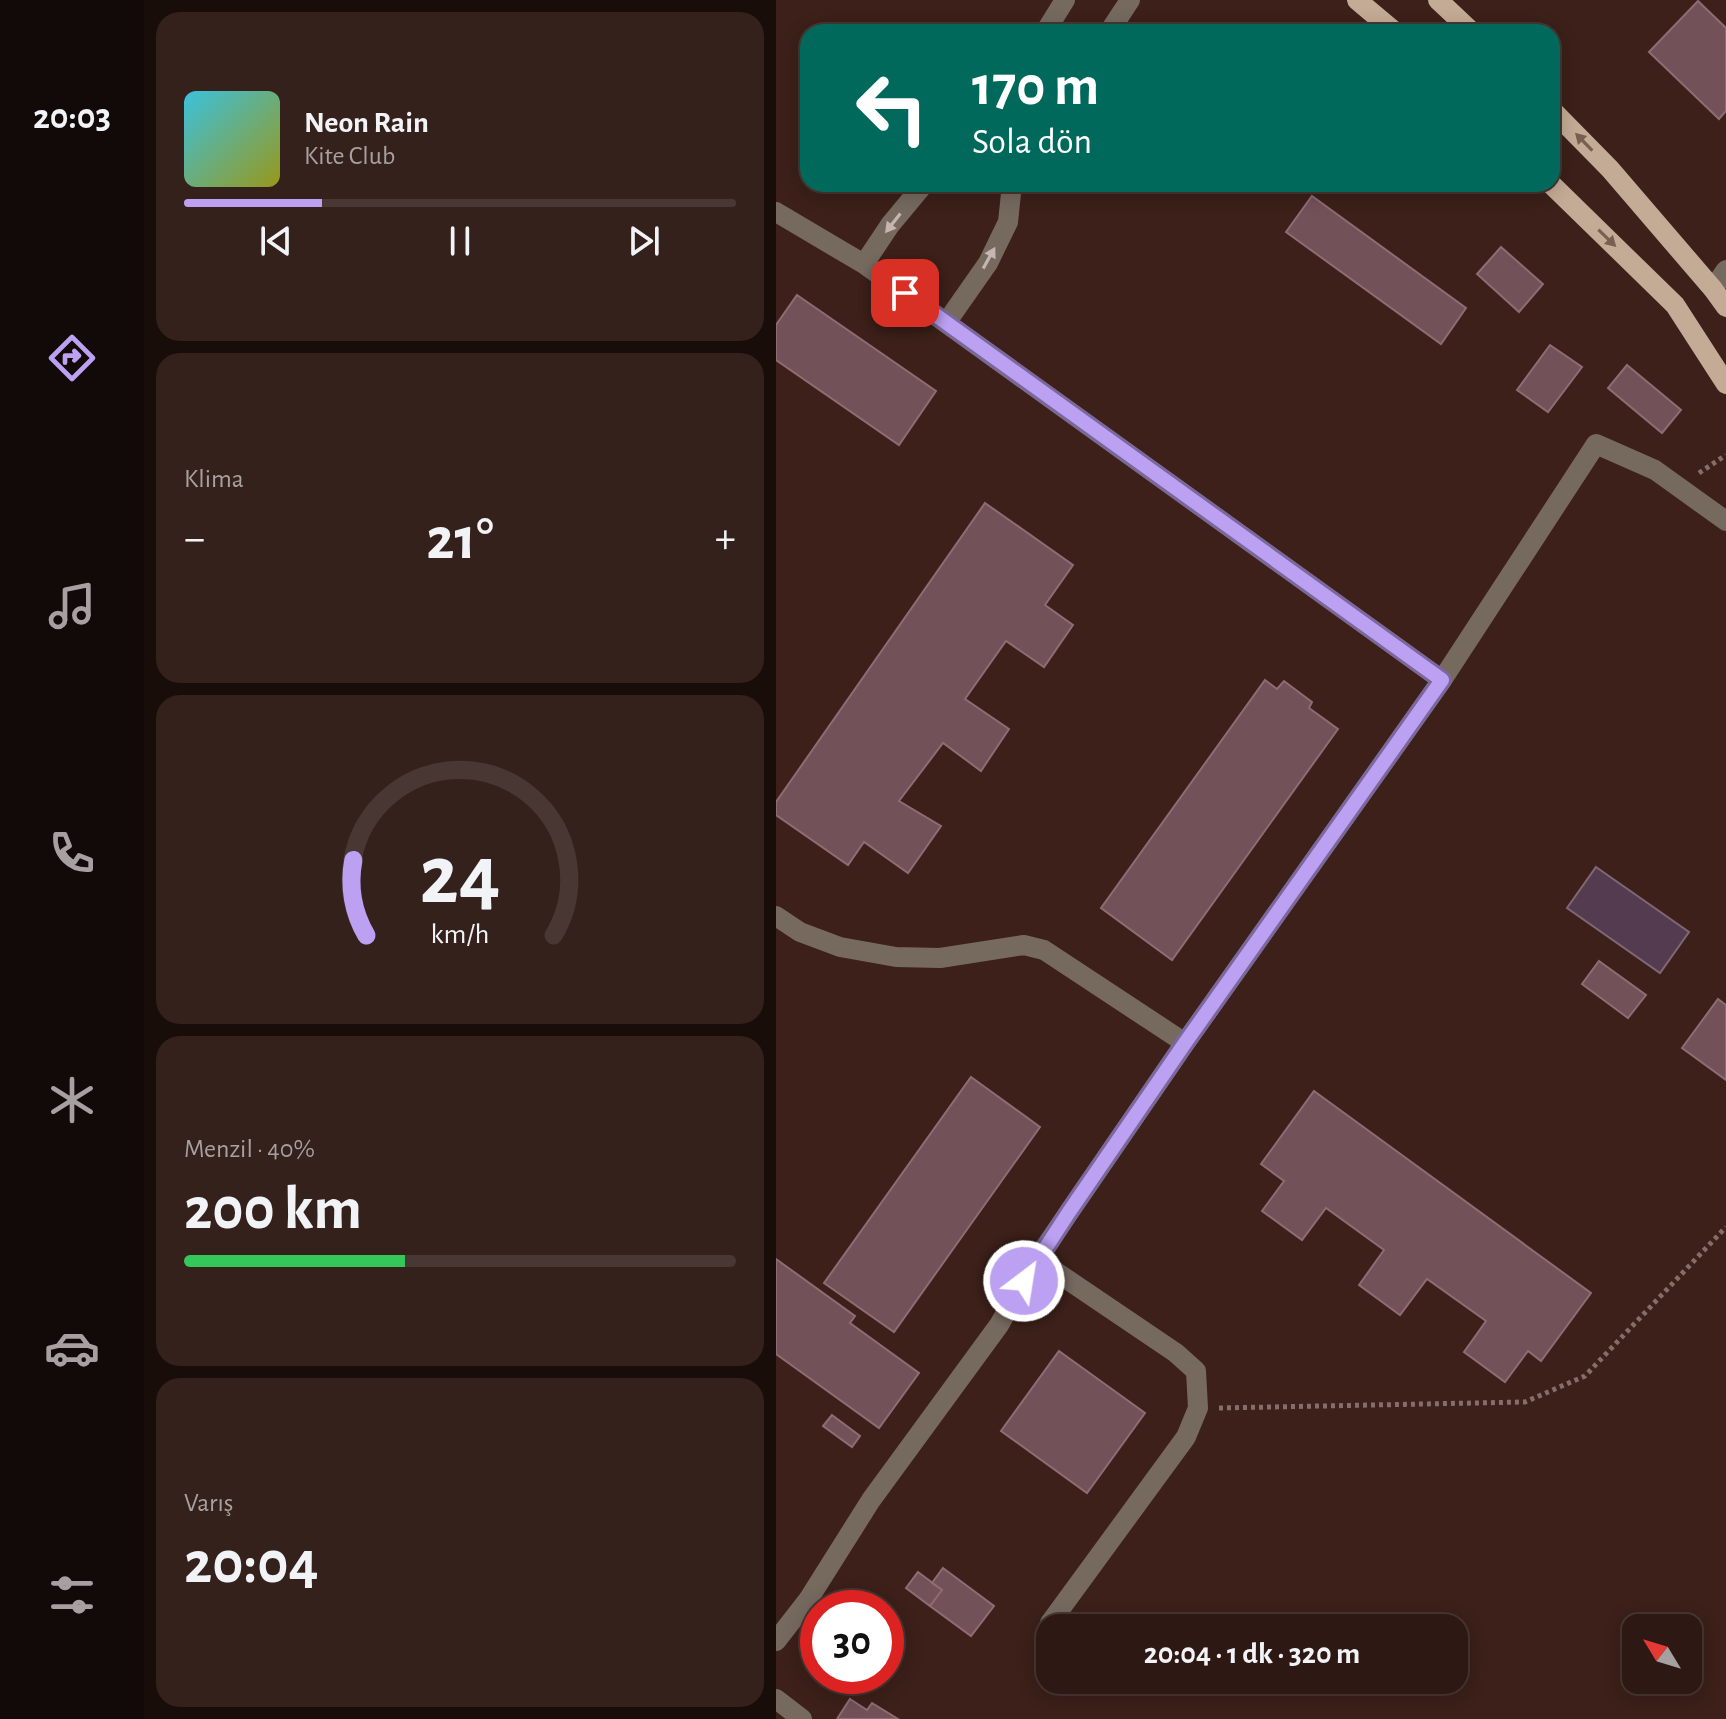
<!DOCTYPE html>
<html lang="tr">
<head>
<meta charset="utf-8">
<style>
	body { margin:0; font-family:"Alegreya Sans",sans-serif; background:#35211c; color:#f1f3f6; height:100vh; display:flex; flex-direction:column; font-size:30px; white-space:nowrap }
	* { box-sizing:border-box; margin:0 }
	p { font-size:26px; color:#a7a0a0 }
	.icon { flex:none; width:44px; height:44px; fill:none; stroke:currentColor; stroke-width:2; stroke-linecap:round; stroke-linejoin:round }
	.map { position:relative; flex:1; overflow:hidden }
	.sheet { display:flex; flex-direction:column; gap:12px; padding:12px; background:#190d0a; width:632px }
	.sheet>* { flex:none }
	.banner { position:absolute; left:24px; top:24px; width:760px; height:168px; border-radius:24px; box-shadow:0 4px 20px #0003,0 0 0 2px #483733; background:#00695c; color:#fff; overflow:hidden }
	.needle { width:52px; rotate:308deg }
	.buttons { position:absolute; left:846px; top:1614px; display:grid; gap:16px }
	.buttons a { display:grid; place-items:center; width:80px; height:80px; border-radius:16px; background:#2d1813; box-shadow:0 4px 20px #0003,0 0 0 2px #483733; font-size:40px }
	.speed { position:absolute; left:24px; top:1590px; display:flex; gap:16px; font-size:40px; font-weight:700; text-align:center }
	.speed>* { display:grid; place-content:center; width:104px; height:104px; border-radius:50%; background:#2d1813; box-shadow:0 4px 20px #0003,0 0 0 2px #483733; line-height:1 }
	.speed .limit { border:12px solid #d22; background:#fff; color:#111 }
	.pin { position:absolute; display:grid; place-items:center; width:68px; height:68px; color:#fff; margin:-34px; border-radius:16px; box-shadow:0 4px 12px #0006 }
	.me { position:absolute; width:88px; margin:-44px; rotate:31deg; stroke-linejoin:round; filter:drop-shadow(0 0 6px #0008) }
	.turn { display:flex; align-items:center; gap:28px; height:168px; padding:0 40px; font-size:36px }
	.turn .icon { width:104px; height:104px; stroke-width:2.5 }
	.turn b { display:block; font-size:56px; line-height:68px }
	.big { font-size:60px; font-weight:700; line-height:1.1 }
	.sheet .widget { flex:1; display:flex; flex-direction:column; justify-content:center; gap:12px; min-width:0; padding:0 28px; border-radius:24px; background:#35211c }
	.sheet .dial { align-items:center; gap:0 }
	.dial svg { height:208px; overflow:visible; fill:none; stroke:#483733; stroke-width:7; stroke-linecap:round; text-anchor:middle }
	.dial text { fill:#f1f3f6; stroke:none }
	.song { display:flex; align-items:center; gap:24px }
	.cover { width:96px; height:96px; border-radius:12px; background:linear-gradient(135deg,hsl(190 70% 55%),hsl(60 70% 35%)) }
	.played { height:8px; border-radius:4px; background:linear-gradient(90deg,#bca0f2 25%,#483733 25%) }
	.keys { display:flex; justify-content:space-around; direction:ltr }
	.heat { display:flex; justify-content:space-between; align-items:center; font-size:44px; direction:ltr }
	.charge { height:12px; border-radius:6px; background:linear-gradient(90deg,#34c759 40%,#483733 0) }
	.trip { position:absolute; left:260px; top:1614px; width:432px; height:80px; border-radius:24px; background:#2d1813; box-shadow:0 4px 20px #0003,0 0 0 2px #483733; font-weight:700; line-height:80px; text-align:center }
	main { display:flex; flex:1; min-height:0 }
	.dock { display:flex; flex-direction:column; width:144px; justify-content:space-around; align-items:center; background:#120a08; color:#a7a0a0 }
	.dock .icon { width:56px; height:56px }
	.dock .current { color:#bca0f2 }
	.dock b { font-size:36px; color:#f1f3f6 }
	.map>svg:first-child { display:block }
	.water { fill:#553b50; stroke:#7f6775; stroke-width:2 }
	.building { fill:#735159; stroke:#8f6c74; stroke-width:2 }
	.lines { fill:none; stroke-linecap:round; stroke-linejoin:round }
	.path { stroke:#866e68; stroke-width:5; stroke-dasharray:4 4; stroke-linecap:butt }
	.minor { stroke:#766a5f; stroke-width:20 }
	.major { stroke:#c4ab95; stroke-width:20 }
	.oneway { fill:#795f51 }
	.oneway2 { fill:#c7b6af }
	.route-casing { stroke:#7a689d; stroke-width:20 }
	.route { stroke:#bca0f2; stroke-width:14 }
</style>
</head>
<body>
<main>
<nav class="dock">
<b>20:03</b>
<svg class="icon current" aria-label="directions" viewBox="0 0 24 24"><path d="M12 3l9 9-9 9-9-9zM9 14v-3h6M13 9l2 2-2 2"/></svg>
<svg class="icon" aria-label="music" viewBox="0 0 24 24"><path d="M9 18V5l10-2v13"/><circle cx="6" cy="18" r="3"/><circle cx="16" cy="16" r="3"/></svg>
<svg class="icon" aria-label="phone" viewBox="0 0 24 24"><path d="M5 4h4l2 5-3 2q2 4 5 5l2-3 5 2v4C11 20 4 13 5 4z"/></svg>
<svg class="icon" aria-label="climate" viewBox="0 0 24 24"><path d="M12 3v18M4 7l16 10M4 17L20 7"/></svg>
<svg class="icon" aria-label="car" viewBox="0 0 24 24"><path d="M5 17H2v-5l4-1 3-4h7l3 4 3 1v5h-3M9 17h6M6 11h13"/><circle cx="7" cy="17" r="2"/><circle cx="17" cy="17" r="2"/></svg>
<svg class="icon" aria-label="filters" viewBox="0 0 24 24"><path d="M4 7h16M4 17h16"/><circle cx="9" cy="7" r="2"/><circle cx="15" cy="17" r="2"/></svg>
</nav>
<section class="sheet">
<div class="widget">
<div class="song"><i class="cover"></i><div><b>Neon Rain</b><p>Kite Club</p></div></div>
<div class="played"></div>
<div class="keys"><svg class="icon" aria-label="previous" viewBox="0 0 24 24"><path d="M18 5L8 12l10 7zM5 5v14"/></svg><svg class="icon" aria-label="pause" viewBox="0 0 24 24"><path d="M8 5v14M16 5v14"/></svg><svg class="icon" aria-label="next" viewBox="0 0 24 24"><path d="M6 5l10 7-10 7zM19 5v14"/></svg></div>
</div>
<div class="widget"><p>Klima</p>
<div class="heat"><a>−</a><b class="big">21°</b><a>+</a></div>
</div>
<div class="widget dial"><svg viewBox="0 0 100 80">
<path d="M14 69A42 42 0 1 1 86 69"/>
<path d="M14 69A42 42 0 0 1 9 40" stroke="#bca0f2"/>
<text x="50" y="56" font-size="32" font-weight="700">24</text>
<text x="50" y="72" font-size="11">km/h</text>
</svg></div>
<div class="widget"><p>Menzil · 40%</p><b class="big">200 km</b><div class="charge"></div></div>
<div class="widget"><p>Varış</p><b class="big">20:04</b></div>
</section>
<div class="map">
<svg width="950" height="1719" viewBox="0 0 950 1719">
	<rect width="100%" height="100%" fill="#3c2019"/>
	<!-- water -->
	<path class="water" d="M820 867 913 932 884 973 791 908Z"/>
	<!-- building -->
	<path class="building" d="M922 1 950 28V111L943 119 873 52Z
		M536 196 690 308 665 344 510 232Z
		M725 247 767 284 743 312 701 274Z
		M21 295 160 391 123 445 0 360V325Z
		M774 345 806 367 772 412 741 390Z
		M851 365 905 410 886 433 832 388Z
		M209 503 297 565 269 605 297 625 268 667 230 641 189 699 233 729 205 771 167 743 123 801 165 826 132 873 88 842 72 865 0 815V802Z
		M489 680 501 689 508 681 536 702 533 708 562 729 396 960 325 908Z
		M823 961 870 995 852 1018 806 984Z
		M942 999 950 1005V1080L906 1048Z
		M195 1077 264 1127 118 1332 48 1283Z
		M538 1091 815 1293 765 1361 752 1351 729 1382 688 1352 710 1321 651 1279 624 1315 583 1285 608 1250 550 1208 526 1240 486 1211 508 1181 485 1164Z
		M0 1259 79 1316 74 1323 143 1373 103 1428 0 1354Z
		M283 1351 369 1413 311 1493 225 1431Z
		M56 1415 84 1436 76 1447 47 1426Z
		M167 1568 218 1606 195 1636 154 1606 166 1590 156 1583Z
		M142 1572 166 1590 154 1606 130 1588Z
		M74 1699 91 1710 96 1703 122 1719H61Z"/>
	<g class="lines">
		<!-- path -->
		<path class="path" d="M923 473 950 455
			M443 1408 749 1402 809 1376 950 1227"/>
		<!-- minor -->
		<path class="minor" d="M269 32 289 0
			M333 32 354 0
			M0 212 88 264 666 680
			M88 264 114 225 148 184
			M937 289 950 270
			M170 323 212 263 232 222 236 184
			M0 916 24 932 64 947 120 957 164 958 248 945 268 950 409 1043
			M261 1259 400 1353 420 1371 422 1408 410 1437 274 1623
			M0 1641 32 1600 95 1500 223 1325 261 1259 409 1043 666 680 820 444 879 470 950 521
			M0 1699 26 1719"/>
		<!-- major -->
		<path class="major" d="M581 0 619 32
			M662 0 696 32
			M776 110 834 169 937 289 950 307
			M775 184 899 305 950 384"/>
	</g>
	<!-- one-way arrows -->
	<defs><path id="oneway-solid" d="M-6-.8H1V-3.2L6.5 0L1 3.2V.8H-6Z" transform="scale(2)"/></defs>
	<g class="oneway">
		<use href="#oneway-solid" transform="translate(808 142) rotate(-134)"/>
		<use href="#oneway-solid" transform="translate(831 238) rotate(44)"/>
	</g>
	<g class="oneway2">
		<use href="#oneway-solid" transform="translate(117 223) rotate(128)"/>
		<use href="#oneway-solid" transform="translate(213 258) rotate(-61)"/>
	</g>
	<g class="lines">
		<!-- route casing -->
		<g class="route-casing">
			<path id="route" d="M129 293 666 680 409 1043 293 1212 248 1281"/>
		</g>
		<!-- route -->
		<use href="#route" class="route"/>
	</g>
</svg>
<div class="buttons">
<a><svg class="needle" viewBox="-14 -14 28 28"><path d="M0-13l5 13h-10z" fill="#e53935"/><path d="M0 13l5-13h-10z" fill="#a7a0a0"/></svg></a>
</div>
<div class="speed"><div class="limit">30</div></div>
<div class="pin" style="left:129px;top:293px;background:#d93025"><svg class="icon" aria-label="arrive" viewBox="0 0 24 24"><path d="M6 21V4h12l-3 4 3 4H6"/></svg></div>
<svg class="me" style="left:248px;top:1281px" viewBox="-20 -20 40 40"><circle r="17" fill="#bca0f2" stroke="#fff" stroke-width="3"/><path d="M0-11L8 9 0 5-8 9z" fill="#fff"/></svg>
<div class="trip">20:04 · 1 dk · 320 m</div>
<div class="banner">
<div class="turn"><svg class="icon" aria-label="left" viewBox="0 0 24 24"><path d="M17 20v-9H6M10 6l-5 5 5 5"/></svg><div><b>170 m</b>Sola dön</div></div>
</div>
</div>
</main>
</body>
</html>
